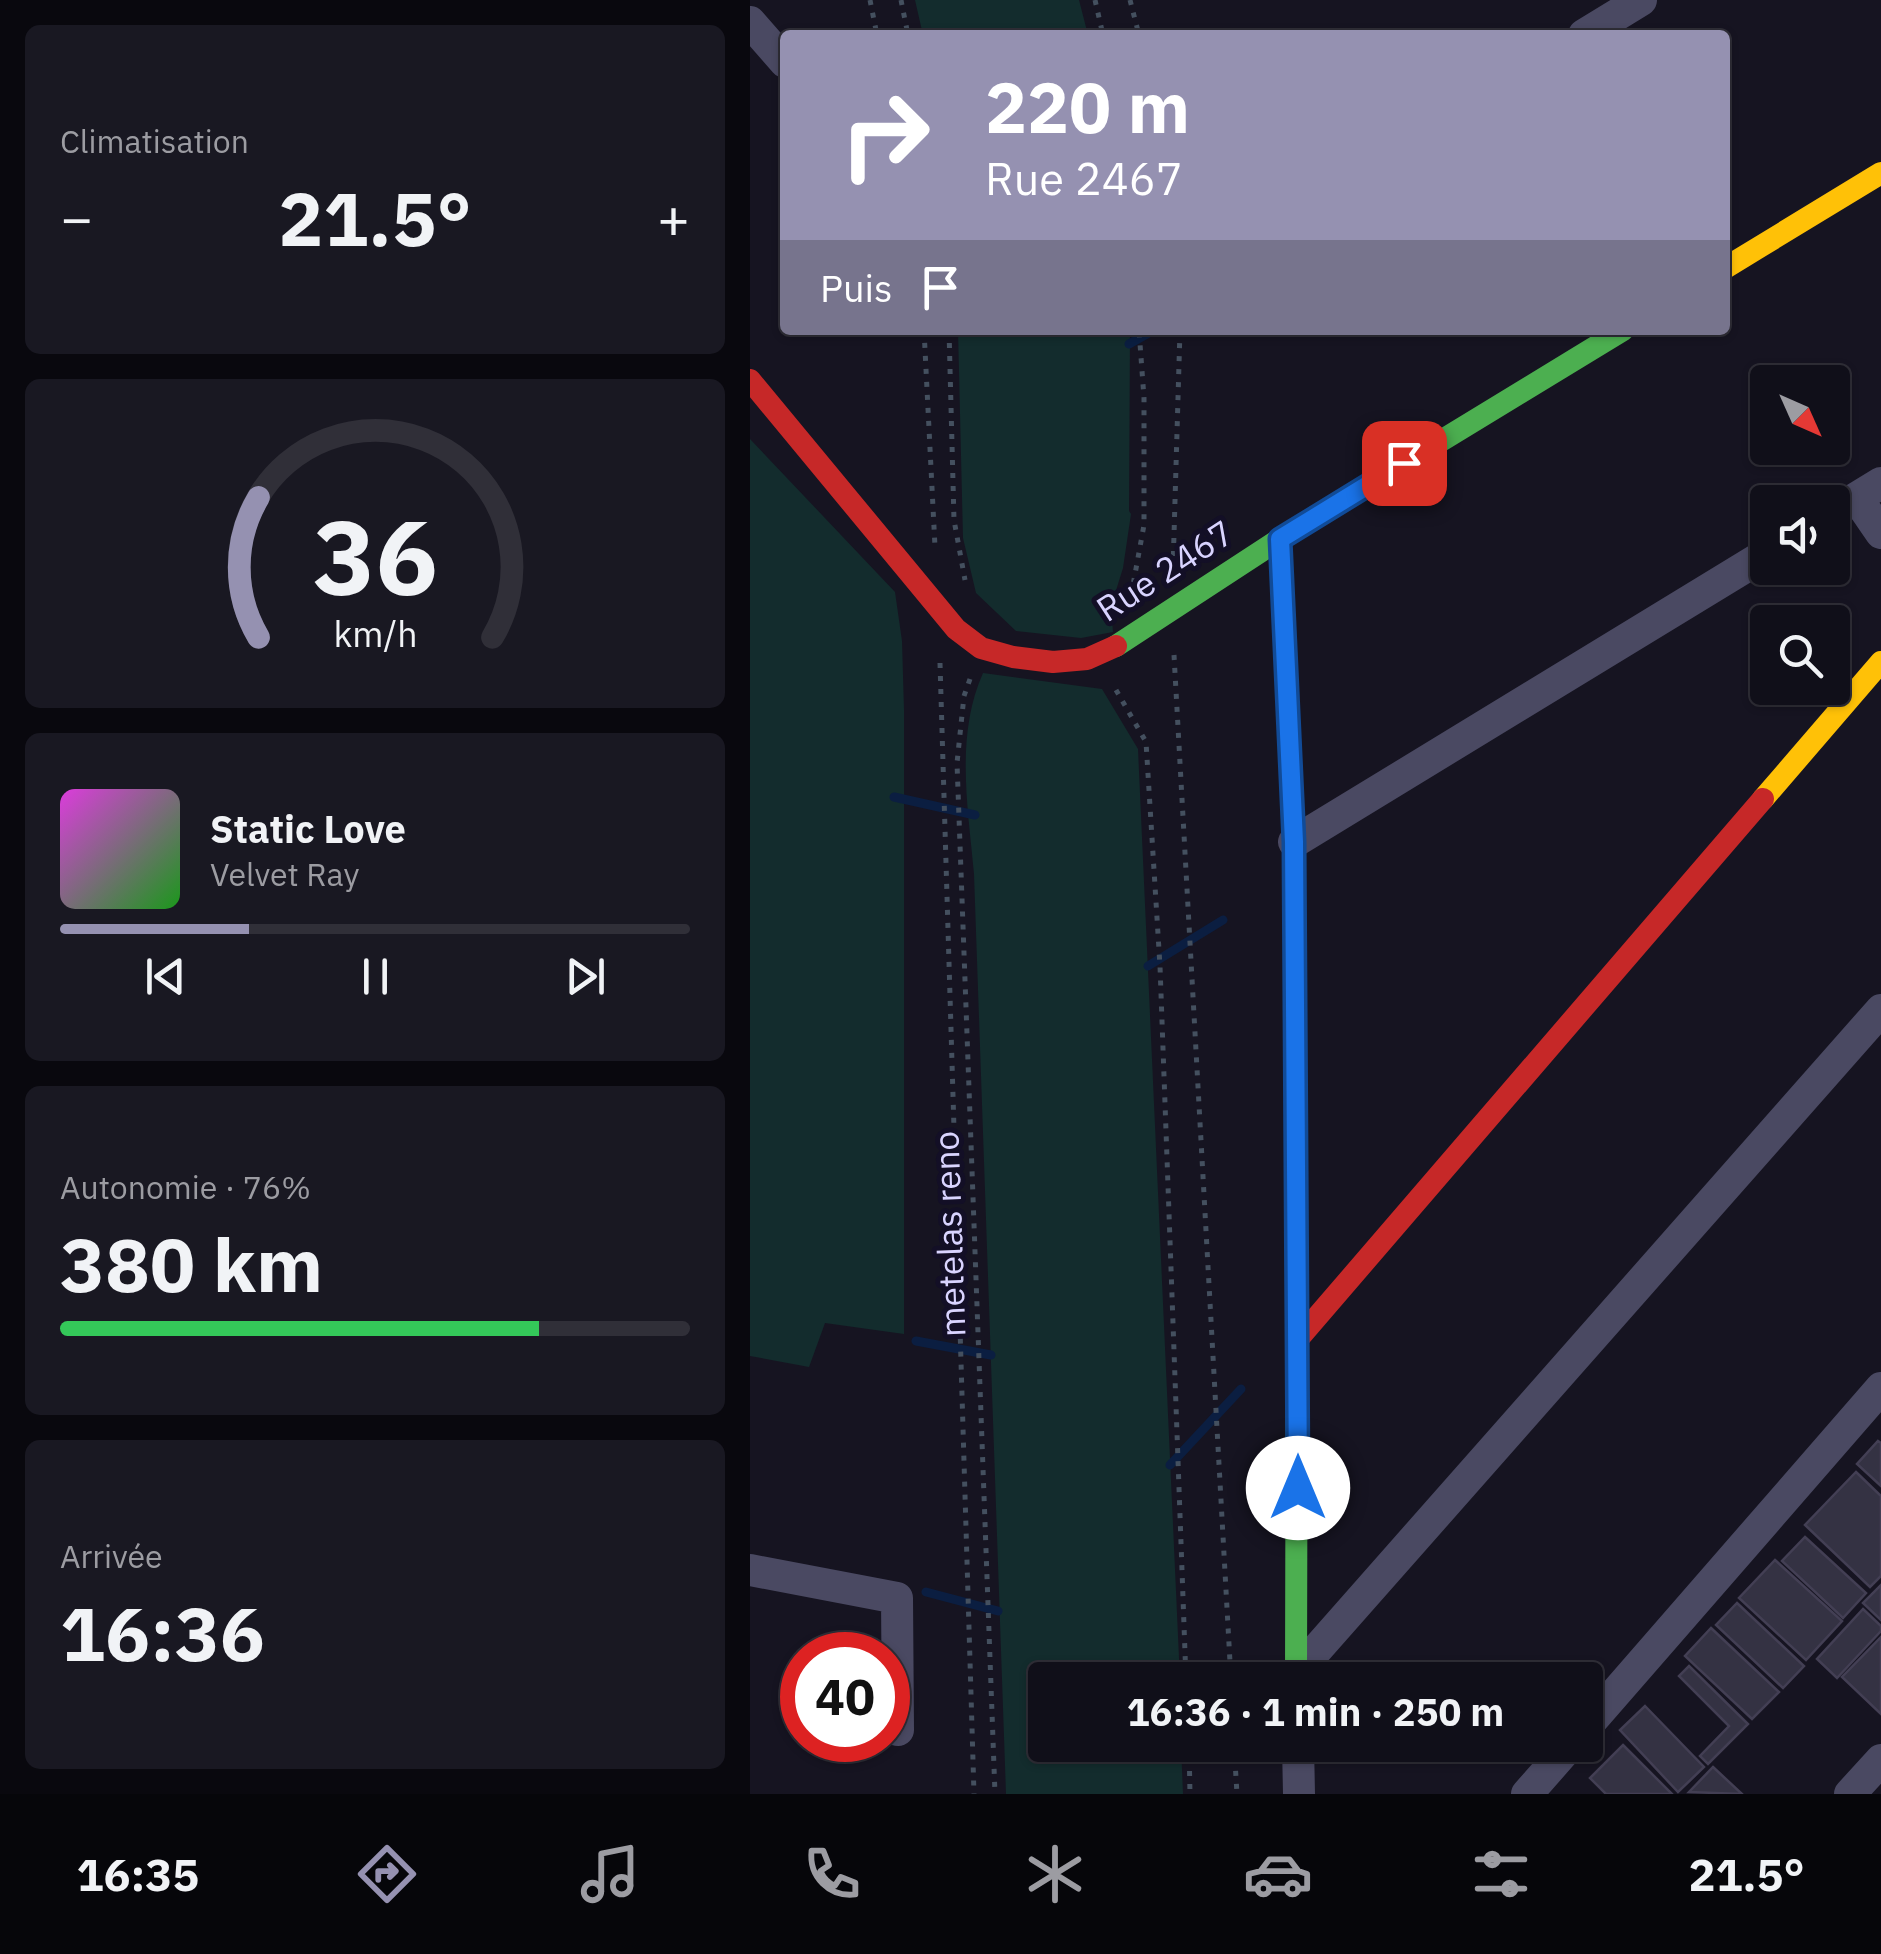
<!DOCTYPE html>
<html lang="fr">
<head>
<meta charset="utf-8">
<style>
	body { margin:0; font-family:"IBM Plex Sans",sans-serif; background:#191822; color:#f1f3f6; height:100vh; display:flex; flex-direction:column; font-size:38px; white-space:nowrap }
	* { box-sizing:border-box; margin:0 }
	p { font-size:32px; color:#9c9ca2 }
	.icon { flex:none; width:55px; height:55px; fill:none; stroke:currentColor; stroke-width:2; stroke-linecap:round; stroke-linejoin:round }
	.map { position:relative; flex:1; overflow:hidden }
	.details { display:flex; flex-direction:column; gap:25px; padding:25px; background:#09080e; width:750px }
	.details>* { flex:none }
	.hud { position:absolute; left:30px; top:30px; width:950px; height:305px; border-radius:10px; box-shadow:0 2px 8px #0004,0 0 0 2px #302f38; background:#9591b1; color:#fff; overflow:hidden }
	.needle { width:65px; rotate:135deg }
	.tools { position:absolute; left:1000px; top:365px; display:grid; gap:20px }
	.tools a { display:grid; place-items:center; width:100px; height:100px; border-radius:10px; background:#100f19; box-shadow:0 2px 8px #0004,0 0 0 2px #302f38; font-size:50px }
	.speed { position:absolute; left:30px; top:1632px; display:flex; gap:20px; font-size:50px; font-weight:700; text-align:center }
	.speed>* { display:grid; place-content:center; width:130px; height:130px; border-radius:50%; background:#100f19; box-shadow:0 2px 8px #0004,0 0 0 2px #302f38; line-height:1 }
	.speed .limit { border:15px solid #d22; background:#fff; color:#111 }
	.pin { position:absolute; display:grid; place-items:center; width:85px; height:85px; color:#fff; margin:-42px; border-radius:20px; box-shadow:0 5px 15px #0006 }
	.me { position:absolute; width:110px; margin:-55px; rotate:0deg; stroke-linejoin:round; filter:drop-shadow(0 0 8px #0008) }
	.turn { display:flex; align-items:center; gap:35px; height:210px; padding:0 40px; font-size:45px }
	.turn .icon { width:130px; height:130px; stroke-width:2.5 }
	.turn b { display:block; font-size:70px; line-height:85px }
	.then { display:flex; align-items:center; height:95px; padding:0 40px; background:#0003; gap:20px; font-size:38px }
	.big { font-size:75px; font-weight:700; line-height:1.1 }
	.details .widget { flex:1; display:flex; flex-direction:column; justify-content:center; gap:15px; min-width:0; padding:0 35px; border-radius:15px; background:#191822 }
	.details .dial { align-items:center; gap:0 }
	.dial svg { height:260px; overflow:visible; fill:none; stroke:#302f38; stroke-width:7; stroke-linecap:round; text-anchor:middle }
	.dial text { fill:#f1f3f6; stroke:none }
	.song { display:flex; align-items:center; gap:30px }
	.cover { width:120px; height:120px; border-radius:15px; background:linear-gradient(135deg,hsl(300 70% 55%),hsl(120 70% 35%)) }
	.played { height:10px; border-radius:5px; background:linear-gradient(90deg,#9591b1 30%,#302f38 30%) }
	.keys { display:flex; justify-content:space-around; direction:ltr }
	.heat { display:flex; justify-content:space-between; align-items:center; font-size:55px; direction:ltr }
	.charge { height:15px; border-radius:8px; background:linear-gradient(90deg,#34c759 76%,#302f38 0) }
	.trip { position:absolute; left:278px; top:1662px; width:575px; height:100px; border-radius:10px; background:#100f19; box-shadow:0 2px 8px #0004,0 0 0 2px #302f38; font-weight:700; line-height:100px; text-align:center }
	.menu { display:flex; height:160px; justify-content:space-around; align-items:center; background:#06060a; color:#9c9ca2 }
	.menu .icon { width:70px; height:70px }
	.menu .active { color:#9591b1 }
	.menu b { font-size:45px; color:#f1f3f6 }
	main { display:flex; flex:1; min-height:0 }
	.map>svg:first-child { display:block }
	.green { fill:#132c2d }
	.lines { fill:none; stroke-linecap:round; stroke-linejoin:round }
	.stream { stroke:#0b1e41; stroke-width:9 }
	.building { fill:#343243; stroke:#433f54; stroke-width:2.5 }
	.path { stroke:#44505f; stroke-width:5; stroke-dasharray:5 8; stroke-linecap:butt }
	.street { stroke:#4a4962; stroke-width:32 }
	.fast { stroke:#4caf50; stroke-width:22 }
	.slow { stroke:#ffc107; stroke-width:22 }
	.jam { stroke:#c62828; stroke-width:22 }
	.route-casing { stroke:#114b97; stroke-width:25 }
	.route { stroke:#1a73e8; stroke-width:18 }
	.labels { text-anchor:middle; stroke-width:10; stroke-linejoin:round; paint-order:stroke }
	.street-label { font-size:35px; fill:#d9d4ff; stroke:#130f26 }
</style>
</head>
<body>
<main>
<section class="details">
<div class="widget"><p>Climatisation</p>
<div class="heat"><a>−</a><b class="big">21.5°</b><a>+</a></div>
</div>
<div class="widget dial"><svg viewBox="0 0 100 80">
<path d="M14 69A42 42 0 1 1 86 69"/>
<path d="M14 69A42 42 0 0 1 14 26" stroke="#9591b1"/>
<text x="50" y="56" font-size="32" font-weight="700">36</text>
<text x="50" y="72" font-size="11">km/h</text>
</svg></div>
<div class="widget">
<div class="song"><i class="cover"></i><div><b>Static Love</b><p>Velvet Ray</p></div></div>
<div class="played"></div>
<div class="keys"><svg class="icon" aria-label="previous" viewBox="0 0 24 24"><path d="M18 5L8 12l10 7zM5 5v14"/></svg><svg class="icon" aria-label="pause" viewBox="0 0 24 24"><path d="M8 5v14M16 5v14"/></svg><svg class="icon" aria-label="next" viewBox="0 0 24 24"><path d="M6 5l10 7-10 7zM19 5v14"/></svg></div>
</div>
<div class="widget"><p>Autonomie · 76%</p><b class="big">380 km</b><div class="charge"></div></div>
<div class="widget"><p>Arrivée</p><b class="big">16:36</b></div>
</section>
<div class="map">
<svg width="1131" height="1794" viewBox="0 0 1131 1794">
	<rect width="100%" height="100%" fill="#161421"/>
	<!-- green -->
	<path class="green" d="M165 0H329L338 35H173Z
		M208 330H380L379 511 381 514 373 568 363 600 374 599V608H361L363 632 331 638 266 631 226 593 213 538Z
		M0 439 145 592 152 641 154 710V1334L75 1323 59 1367 0 1356Z
		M233 673 352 689 388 749 430 1680H295V1745H431L433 1794H256L224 874C218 807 205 736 233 673Z"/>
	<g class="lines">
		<!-- stream -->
		<path class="stream" d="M379 344 404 330
			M144 797 225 815
			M398 966 473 920
			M166 1341 241 1355
			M420 1465 491 1389
			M176 1592 248 1611"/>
	</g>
	<!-- building -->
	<path class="building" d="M1128 1441 1131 1443V1486L1107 1464Z
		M1106 1472 1131 1496V1576L1120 1587 1055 1525Z
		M1055 1537 1116 1593 1093 1618 1032 1561Z
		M1025 1560 1092 1621 1056 1660 989 1598Z
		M1131 1585V1620L1113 1603Z
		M987 1603 1054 1666 1033 1688 966 1625Z
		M1113 1609 1131 1626V1631L1087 1678 1067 1659Z
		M961 1628 1029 1692 1002 1719 935 1656Z
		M1131 1637V1714L1092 1677Z
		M939 1666 998 1724 958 1764 950 1756 979 1726 929 1676Z
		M895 1706 954 1767 928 1792 870 1730Z
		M873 1745 922 1794H856L840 1778Z
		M963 1767 992 1794 939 1792Z"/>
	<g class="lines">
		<!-- path -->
		<path class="path" d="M120 0 127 35
			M151 0 158 35
			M345 0 353 35
			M380 0 389 35
			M174 330 185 547
			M199 330 204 520 215 580
			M423 569 430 330
			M381 596 394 525V398L389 330
			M424 655 481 1680
			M190 663 224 1794
			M220 679 214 696 207 763 245 1794
			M366 690 396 742 410 966 436 1680
			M439 1745 440 1794
			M484 1745 487 1794"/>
		<!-- street -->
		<path class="street" d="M0 22 35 62
			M834 35 891 0
			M1107 498 1131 533
			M1082 513 1131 483
			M544 842 1018 553
			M0 1570 147 1598 148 1730
			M546 1673 1131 1010
			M835 1728 1131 1388
			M548 1745 549 1794
			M777 1794 820 1745
			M1100 1794 1131 1760"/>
		<!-- fast -->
		<path class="fast" d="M366 646 530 539 873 330
			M546 1680 547 1254"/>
		<!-- slow -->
		<path class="slow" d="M975 268 1131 173
			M1013 799 1131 662"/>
		<!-- jam -->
		<path class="jam" d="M0 380 206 629 231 648 263 657 303 662 337 659 366 646
			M530 539 544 842 547 1254
			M548 1339 1013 799"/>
	</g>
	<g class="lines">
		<!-- route casing -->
		<g class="route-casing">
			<path id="route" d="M548 1488 544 842 530 539 654 463"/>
		</g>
		<!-- route -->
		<use href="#route" class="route"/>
	</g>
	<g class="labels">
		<!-- street labels -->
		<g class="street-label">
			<text transform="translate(415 571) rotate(-33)" y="12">Rue 2467</text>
			<text transform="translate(200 1234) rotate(-92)" y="12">metelas reno</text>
		</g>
	</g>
</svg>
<div class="tools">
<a><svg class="needle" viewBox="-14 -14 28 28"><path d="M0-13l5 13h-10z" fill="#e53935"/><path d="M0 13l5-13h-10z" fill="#9c9ca2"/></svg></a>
<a><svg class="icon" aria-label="sound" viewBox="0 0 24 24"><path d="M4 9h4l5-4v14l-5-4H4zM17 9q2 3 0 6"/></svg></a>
<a><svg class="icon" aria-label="search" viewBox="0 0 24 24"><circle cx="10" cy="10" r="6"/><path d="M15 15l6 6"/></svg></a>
</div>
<div class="speed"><div class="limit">40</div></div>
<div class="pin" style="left:654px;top:463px;background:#d93025"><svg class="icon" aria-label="arrive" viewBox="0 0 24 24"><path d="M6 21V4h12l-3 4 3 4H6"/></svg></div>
<svg class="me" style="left:548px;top:1488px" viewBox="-20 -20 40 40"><circle r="19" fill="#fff"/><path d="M0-13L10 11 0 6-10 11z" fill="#1a73e8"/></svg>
<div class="trip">16:36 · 1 min · 250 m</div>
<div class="hud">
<div class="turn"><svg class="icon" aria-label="right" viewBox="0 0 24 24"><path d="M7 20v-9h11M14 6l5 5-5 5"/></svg><div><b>220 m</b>Rue 2467</div></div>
<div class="then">Puis<svg class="icon" aria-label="arrive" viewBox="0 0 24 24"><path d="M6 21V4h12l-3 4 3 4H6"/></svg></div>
</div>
</div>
</main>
<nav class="menu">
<b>16:35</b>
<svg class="icon active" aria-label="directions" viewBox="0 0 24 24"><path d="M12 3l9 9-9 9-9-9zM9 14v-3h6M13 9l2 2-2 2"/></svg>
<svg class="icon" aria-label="music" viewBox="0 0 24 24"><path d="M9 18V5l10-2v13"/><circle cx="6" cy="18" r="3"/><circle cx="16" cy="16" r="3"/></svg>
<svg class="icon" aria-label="phone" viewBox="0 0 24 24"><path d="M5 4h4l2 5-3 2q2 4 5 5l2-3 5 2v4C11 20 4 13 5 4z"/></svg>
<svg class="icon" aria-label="climate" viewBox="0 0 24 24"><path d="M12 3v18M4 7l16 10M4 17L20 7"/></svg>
<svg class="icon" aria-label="car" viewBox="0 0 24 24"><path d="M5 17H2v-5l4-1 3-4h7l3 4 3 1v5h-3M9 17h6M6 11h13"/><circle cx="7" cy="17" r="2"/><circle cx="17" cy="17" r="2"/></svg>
<svg class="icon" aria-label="filters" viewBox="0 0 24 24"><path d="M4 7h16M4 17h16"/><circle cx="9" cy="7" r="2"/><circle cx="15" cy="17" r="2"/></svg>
<b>21.5°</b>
</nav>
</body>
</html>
